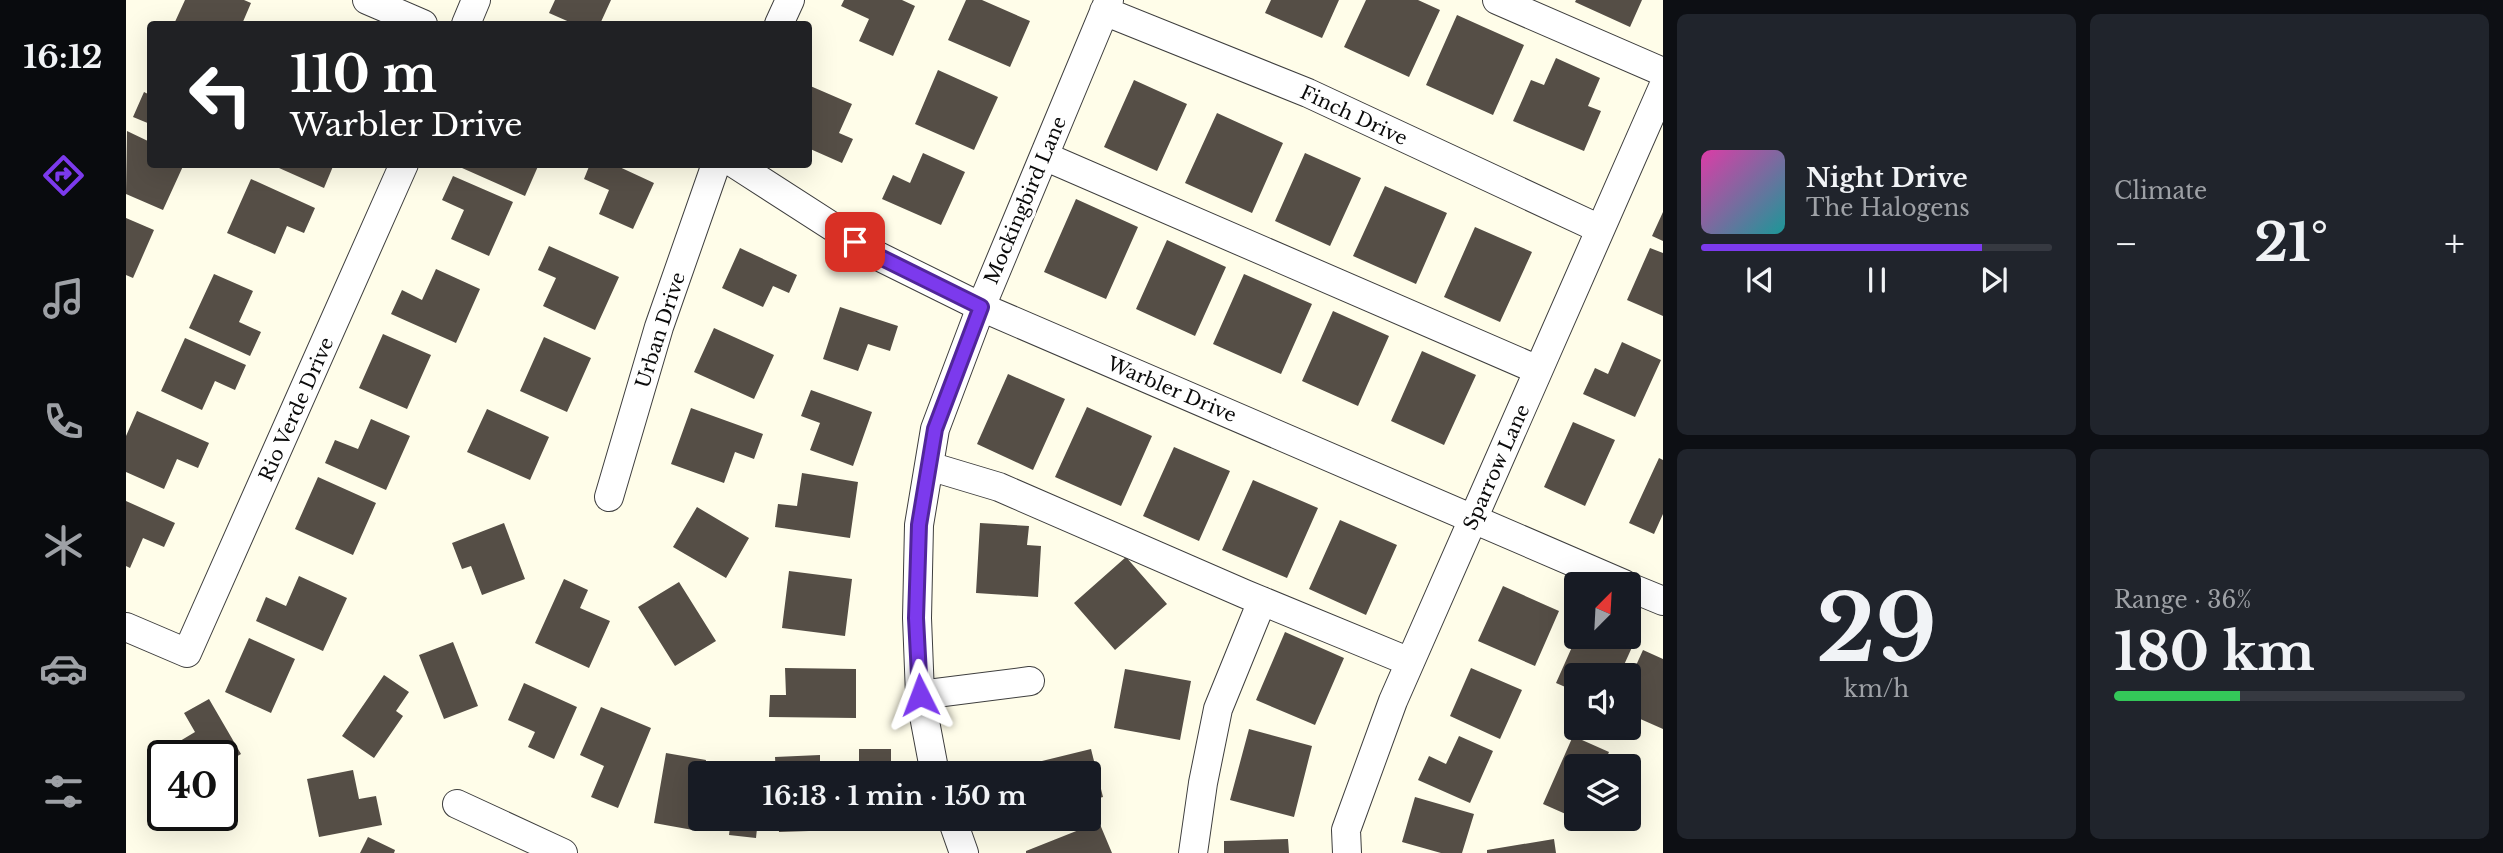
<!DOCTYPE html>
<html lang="en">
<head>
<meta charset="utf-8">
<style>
	body { margin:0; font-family:"Libre Baskerville",serif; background:#20242c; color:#f1f3f6; height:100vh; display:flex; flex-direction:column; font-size:26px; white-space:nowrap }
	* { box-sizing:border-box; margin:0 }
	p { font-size:23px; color:#9ea1a6 }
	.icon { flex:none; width:38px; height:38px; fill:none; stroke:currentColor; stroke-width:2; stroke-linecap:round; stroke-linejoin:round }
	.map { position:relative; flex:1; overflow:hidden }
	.details { display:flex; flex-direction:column; gap:14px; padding:14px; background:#0d0f14; width:840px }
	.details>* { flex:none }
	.hud { position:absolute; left:21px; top:21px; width:665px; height:147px; border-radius:7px; box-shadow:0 7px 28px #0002; background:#202124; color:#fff; overflow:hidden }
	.needle { width:46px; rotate:24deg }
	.fabs { position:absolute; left:1438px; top:572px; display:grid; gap:14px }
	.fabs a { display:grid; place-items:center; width:77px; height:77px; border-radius:7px; background:#171b24; box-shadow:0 7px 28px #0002; font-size:35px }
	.speed { position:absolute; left:21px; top:740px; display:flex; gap:14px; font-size:35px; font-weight:700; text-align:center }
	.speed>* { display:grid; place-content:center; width:91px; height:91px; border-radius:50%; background:#171b24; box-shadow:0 7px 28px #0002; line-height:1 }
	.speed .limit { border:4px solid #111; border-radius:10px; background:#fff; color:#111 }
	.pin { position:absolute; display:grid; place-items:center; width:60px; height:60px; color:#fff; margin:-30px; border-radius:14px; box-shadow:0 4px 10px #0006 }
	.me { position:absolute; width:77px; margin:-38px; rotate:357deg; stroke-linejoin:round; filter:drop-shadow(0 0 5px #0008) }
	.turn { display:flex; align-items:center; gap:24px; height:147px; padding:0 28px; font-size:32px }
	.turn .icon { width:91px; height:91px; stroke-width:2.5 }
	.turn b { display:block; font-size:49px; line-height:60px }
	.big { font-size:52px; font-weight:700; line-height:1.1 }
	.details .widget { flex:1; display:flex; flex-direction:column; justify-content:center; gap:10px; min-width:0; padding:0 24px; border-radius:10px; background:#20242c }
	.details .dial { align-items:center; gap:0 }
	.dial b { font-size:91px; line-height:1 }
	.song { display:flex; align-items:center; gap:21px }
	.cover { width:84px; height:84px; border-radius:10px; background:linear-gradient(135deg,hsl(320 70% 55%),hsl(180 70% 35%)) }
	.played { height:7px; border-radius:4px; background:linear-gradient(90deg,#7c3aed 80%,#363941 80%) }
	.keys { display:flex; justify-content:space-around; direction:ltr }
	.heat { display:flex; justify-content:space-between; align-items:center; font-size:38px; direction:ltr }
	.charge { height:10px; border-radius:5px; background:linear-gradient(90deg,#34c759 36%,#363941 0) }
	.details .tiles { flex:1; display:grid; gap:14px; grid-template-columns:repeat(2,1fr) }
	.trip { position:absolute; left:562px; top:761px; width:413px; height:70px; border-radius:7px; background:#171b24; box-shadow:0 7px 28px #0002; font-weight:700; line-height:70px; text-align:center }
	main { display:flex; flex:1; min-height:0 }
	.dock { display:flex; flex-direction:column; width:126px; justify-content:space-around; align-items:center; background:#090b0e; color:#9ea1a6 }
	.dock .icon { width:49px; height:49px }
	.dock .current { color:#7c3aed }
	.dock b { font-size:32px; color:#f1f3f6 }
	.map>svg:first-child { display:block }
	.building { fill:#554e46 }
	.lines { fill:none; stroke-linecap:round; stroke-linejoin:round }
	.minor-casing { stroke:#3e3e3e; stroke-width:30 }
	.minor { stroke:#fff; stroke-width:28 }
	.route-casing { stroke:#51269a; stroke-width:18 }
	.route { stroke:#7c3aed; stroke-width:12 }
	.labels { text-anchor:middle; stroke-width:7; stroke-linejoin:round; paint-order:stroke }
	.street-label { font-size:19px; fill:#0b0b0b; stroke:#fff }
</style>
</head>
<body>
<main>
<nav class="dock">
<b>16:12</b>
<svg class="icon current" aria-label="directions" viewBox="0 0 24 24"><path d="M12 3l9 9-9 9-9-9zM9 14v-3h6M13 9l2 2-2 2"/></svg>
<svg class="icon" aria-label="music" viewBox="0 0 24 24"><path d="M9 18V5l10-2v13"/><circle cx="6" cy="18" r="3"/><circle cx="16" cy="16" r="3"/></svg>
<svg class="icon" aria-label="phone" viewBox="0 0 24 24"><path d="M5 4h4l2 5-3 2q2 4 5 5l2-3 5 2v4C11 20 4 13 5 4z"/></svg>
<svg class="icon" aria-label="climate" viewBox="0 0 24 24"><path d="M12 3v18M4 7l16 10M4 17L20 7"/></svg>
<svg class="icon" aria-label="car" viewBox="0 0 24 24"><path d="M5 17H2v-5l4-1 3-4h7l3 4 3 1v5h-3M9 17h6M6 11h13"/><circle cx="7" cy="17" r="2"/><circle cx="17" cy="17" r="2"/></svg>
<svg class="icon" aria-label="filters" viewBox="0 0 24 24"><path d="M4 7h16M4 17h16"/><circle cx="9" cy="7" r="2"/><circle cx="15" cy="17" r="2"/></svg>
</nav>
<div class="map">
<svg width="1537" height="853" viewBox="0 0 1537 853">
	<rect width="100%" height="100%" fill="#fffde9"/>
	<!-- building -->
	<path class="building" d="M59 0H118L125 3 116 24H48Z
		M429 0H485L474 24H448L423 13Z
		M718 0H776L789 6 767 56 733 41 743 19 715 6Z
		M840 0H856L904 21 884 67 822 40Z
		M1145 0H1213L1196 38 1139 13Z
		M1240 0H1292L1314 10 1283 77 1218 47Z
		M1450 0H1516L1504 27 1449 2Z
		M1331 15 1398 45 1367 115 1300 85Z
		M1430 58 1474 78 1462 106 1475 111 1458 151 1387 121 1405 80 1418 85Z
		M812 70 872 97 848 150 789 124Z
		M1008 80 1061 104 1031 171 978 147Z
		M682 85 726 104 713 133 727 139 716 163 682 148Z
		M18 92 24 95V124L7 117Z
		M1091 113 1157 143 1126 213 1059 183Z
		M1 131 24 142V164H58L37 210 0 194Z
		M797 153 839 172 815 225 756 199 767 175 784 183Z
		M1179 153 1235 178 1204 246 1149 221Z
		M144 164H208L198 188Z
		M327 164H413L399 196Z
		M464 164H487L528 183 507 229 473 214 483 190 458 179Z
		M327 176 387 202 363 256 325 239 338 210 316 200Z
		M125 179 189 208 178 233 161 226 149 254 101 233Z
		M1259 186 1321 213 1290 284 1227 256Z
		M950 199 1012 227 980 299 918 272Z
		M1537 212V241L1526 236Z
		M0 218 28 230 7 278 0 275Z
		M1349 227 1406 252 1374 322 1318 297Z
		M1041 240 1100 267 1069 336 1010 309Z
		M423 246 493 277 469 330 417 306 430 278 412 270Z
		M614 248 671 275 663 293 647 286 637 307 596 288Z
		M1524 248 1537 253V316L1501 300Z
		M310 269 354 289 330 343 265 314 276 290 296 300Z
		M88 274 127 291 113 322 135 332 124 356 63 328Z
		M1118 274 1186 304 1155 374 1087 344Z
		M714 307 772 326 764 351 742 344 732 371 697 359Z
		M1207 311 1263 336 1232 406 1176 381Z
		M588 328 648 355 628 399 568 372Z
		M257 334 305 355 281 409 233 388Z
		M418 337 465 358 441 412 394 391Z
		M59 338 120 365 109 390 89 381 76 410 35 391Z
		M1496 342 1535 360 1509 417 1457 394 1469 368 1482 374Z
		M1296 351 1350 375 1318 445 1265 421Z
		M882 374 939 399 907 470 851 444Z
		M685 390 746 412 727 466 684 450 694 423 675 416Z
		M961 407 1026 436 995 506 929 477Z
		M565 408 637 434 628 459 609 452 598 483 545 464Z
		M361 409 423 437 404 480 341 452Z
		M11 411 83 443 72 468 51 459 38 489 0 472V436Z
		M245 419 284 436 260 490 199 463 209 440 232 449Z
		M1447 422 1489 440 1459 506 1418 487Z
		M1048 447 1104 471 1073 541 1017 516Z
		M1533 458 1537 460V514L1528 534 1503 523Z
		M676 473 732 482 724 538 649 527 652 504 671 506Z
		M192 477 250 503 227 555 169 529Z
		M1127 480 1192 508 1161 578 1096 550Z
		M0 501 49 523 38 547 17 538 4 568 0 566Z
		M571 507 623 538 600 578 547 547Z
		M1214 520 1271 545 1240 615 1183 589Z
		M378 523 399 579 356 595 345 566 336 569 326 543Z
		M854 523 903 526 901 545 915 546 912 597 850 593Z
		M1000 557 1041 604 989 650 948 603Z
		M663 571 726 579 719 636 656 628Z
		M173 576 221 598 197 651 130 621 140 597 160 606Z
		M438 579 462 590 454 608 484 621 463 668 409 643Z
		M553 582 590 641 549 666 512 607Z
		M1377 586 1433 611 1409 666 1352 641Z
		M1159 632 1218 658 1189 725 1130 700Z
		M1478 637H1489L1507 645 1493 676H1451V692L1430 683 1450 638 1473 648Z
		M123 638 169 659 145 713 99 692Z
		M327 642 352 706 318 719 293 655Z
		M1517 650 1537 659V729L1503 714V681Z
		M659 668 730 669V718L643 717 644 695H660Z
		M1345 668 1396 690 1374 739 1324 716Z
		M999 669 1065 681 1054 740 988 728Z
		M258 675 283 692 270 711 277 716 248 758 216 736Z
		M398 683 451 707 428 759 402 747 409 732 382 720Z
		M83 699 115 754 96 765V756H56L49 744 69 732 58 713Z
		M475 707 525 728 492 808 465 797 478 766 454 755Z
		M1123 729 1186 746 1168 817 1104 800Z
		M1333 736 1367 751 1344 803 1292 780 1303 756 1320 764Z
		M1447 736 1483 752 1477 766H1451V819L1417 804Z
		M733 749H765V774H733Z
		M965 749 977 797 962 801V774H876L875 771Z
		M540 753 580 760 578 774H574V793L567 830 528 823Z
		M694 755V774H650L649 757Z
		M590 764 637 770V774H589Z
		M227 770 233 799 250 796 256 825 193 837 181 779Z
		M1289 797 1348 814 1336 853H1315L1276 842Z
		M605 819H632L630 838 603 835Z
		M652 819H682L683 831 653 832Z
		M973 822 986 853H900V851Z
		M242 837 269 850 268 853H234Z
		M1162 839 1163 853H1098V841Z
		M1428 839 1430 853H1361V850Z"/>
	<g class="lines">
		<!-- minor casing -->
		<g class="minor-casing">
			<path id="minor" d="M241 0 297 24
				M1371 0 1537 72
				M978 11 1182 93 1474 229
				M340 24 350 0
				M653 24 664 0
				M918 156 1412 370
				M609 164 752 256 855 307 1498 584
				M803 466 873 487 1119 594 1284 662
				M483 497 533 327 590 164
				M1503 587 1537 601
				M0 627 61 653 278 164
				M794 695 904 681
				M809 774 794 695 791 618 793 525 809 429 855 307 983 0
				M331 804 437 853
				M826 819 838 853
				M1067 853 1077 783 1092 709 1136 601
				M1221 853 1220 830 1267 701 1537 87"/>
		</g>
		<!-- minor -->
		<use href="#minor" class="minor"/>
	</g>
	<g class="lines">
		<!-- route casing -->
		<g class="route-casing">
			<path id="route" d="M729 242 752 256 855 307 809 429 793 525 790 618 794 695"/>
		</g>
		<!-- route -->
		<use href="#route" class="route"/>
	</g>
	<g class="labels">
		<!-- street labels -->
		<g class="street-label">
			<text transform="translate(1228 115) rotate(25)" y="7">Finch Drive</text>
			<text transform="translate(899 200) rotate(-67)" y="7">Mockingbird Lane</text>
			<text transform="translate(534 330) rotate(-72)" y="7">Urban Drive</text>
			<text transform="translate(1046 389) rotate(23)" y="7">Warbler Drive</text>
			<text transform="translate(170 409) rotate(-66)" y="7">Rio Verde Drive</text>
			<text transform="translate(1370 467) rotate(-66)" y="7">Sparrow Lane</text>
		</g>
	</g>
</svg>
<div class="fabs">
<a><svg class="needle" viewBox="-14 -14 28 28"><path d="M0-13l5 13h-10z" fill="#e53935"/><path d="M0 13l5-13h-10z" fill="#9ea1a6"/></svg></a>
<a><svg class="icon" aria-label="sound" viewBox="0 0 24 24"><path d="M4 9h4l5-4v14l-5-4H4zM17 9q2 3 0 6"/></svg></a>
<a><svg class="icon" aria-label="layers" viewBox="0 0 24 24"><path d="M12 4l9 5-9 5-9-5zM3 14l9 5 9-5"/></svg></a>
</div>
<div class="speed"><div class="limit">40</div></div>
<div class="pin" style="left:729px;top:242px;background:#d93025"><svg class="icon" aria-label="arrive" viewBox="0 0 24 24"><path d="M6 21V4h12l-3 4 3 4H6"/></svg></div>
<svg class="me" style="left:794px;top:695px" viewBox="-20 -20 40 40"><path d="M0-17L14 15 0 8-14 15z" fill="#7c3aed" stroke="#fff" stroke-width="4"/></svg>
<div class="trip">16:13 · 1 min · 150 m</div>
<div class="hud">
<div class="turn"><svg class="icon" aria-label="left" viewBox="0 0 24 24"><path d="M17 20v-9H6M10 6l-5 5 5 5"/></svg><div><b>110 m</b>Warbler Drive</div></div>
</div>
</div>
<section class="details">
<div class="tiles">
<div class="widget">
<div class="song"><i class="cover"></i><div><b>Night Drive</b><p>The Halogens</p></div></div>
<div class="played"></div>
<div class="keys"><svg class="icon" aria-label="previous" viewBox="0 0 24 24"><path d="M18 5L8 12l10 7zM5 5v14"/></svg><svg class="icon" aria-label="pause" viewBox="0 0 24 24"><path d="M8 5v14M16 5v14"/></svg><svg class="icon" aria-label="next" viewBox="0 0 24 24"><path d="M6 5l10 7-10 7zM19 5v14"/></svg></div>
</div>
<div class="widget"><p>Climate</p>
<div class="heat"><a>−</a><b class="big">21°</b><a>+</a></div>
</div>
<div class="widget dial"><b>29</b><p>km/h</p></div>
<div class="widget"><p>Range · 36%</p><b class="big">180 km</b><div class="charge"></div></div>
</div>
</section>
</main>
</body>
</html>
